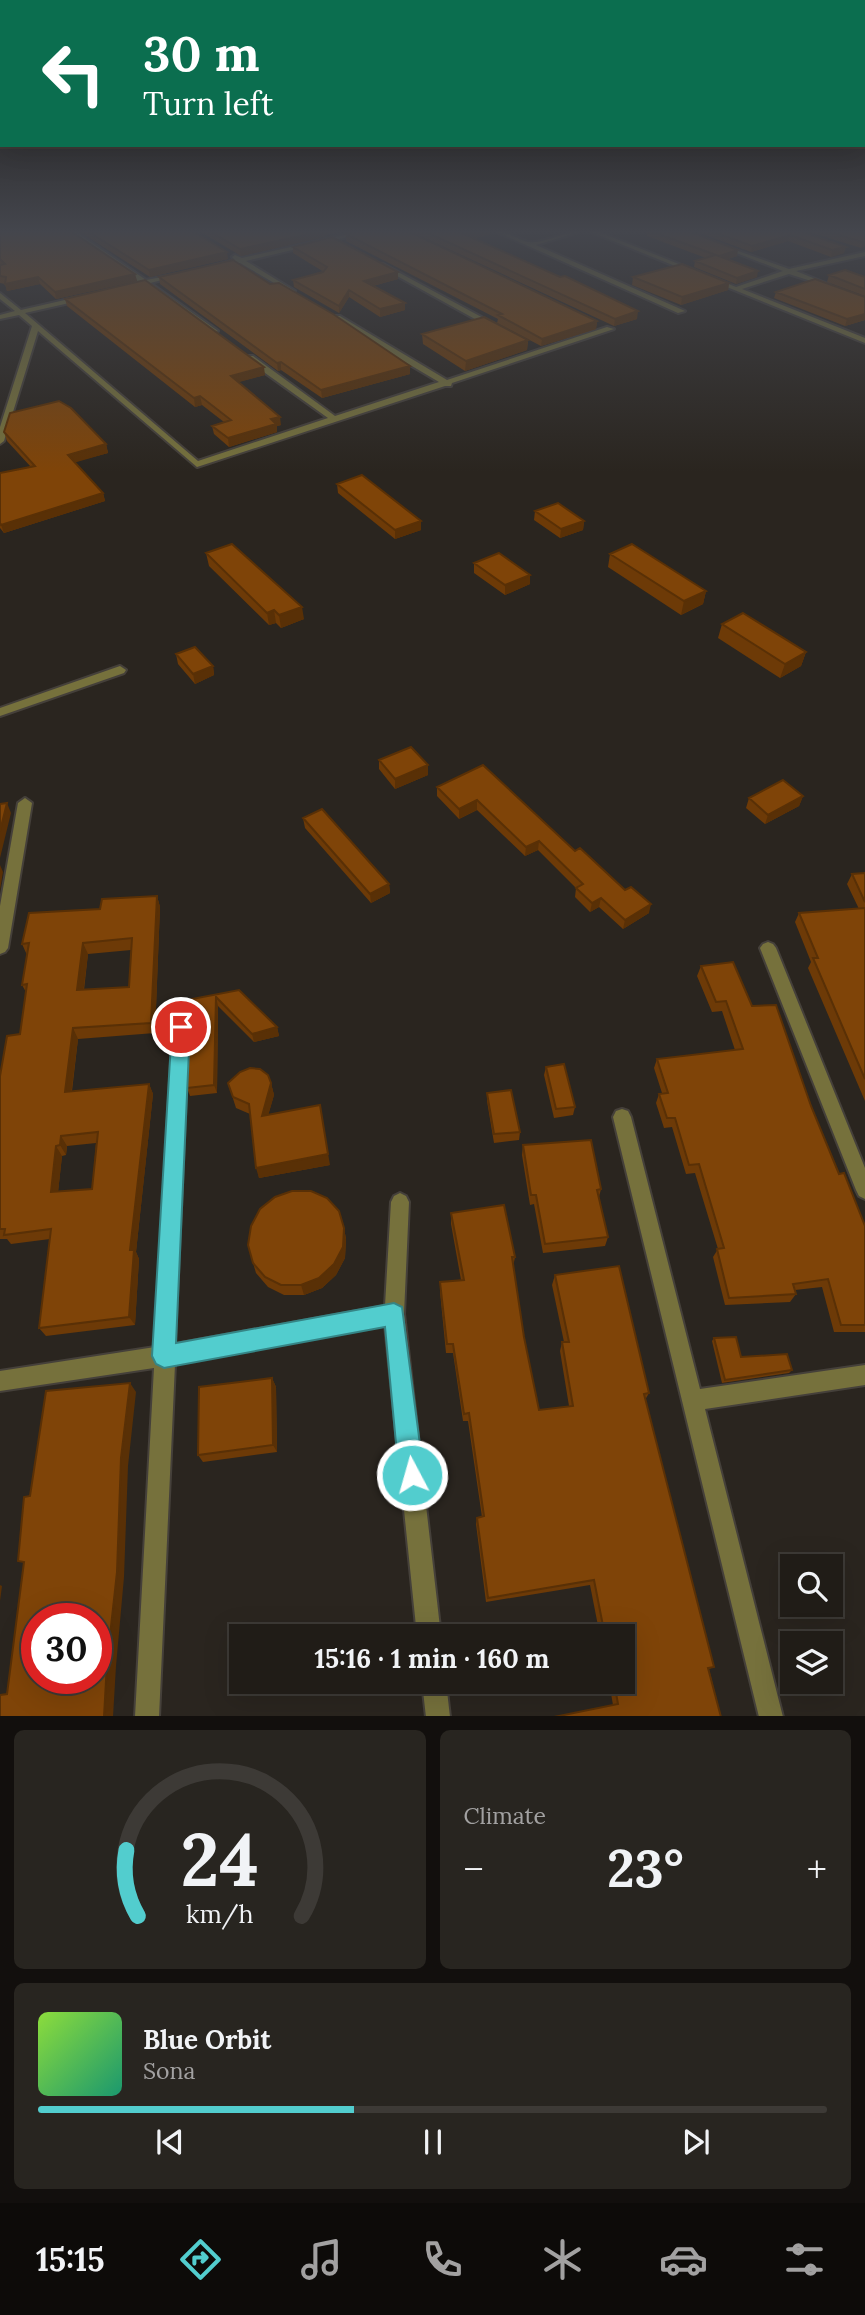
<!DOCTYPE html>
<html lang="en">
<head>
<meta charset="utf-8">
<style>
	body { margin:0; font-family:Lora,serif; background:#282520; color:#f1f3f6; height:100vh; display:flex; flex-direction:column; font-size:26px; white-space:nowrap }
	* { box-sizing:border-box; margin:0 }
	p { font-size:23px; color:#a2a1a1 }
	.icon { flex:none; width:38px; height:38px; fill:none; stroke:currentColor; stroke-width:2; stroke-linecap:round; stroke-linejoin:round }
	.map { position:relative; height:1716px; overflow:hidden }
	.panel { display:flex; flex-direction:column; gap:14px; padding:14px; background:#120f0d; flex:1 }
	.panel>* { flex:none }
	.banner { position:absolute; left:0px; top:0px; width:866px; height:147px; box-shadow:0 7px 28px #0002,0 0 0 2px #3d3a36; background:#0b6e4f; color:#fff; overflow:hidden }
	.buttons { position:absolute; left:780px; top:1554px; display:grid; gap:14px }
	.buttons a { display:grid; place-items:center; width:63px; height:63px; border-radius:0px; background:#201c17; box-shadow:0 7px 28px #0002,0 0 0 2px #3d3a36; font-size:35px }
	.speed { position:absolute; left:21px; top:1603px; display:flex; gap:14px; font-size:35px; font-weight:700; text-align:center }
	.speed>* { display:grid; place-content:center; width:91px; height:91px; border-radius:50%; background:#201c17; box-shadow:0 7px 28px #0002,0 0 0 2px #3d3a36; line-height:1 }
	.speed .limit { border:10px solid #d22; background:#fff; color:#111 }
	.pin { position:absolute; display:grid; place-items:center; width:60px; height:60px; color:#fff; margin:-30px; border:4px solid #fff; border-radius:50%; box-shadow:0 2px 7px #0007 }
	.me { position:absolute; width:77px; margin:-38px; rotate:354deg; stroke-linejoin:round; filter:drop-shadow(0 0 5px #0008) }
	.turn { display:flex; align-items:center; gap:24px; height:147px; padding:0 28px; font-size:32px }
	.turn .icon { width:91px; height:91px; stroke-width:2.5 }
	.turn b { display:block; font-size:49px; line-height:60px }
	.big { font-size:52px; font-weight:700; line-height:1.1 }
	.panel .tile { flex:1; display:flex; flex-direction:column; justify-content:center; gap:10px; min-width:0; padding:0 24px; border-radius:10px; background:#282520 }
	.panel .dial { align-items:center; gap:0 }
	.dial svg { height:182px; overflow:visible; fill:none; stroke:#3d3a36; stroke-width:7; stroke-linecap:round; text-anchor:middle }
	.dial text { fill:#f1f3f6; stroke:none }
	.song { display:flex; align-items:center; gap:21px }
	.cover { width:84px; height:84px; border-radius:10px; background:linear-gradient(135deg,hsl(90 70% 55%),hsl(160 70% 35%)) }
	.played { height:7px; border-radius:4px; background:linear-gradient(90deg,#52cdce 40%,#3d3a36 40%) }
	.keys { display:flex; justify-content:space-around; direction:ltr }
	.heat { display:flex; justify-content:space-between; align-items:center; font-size:38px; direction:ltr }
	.panel .tiles { flex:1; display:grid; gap:14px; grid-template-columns:1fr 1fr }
	.tile:last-child { grid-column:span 2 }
	.trip { position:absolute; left:229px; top:1624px; width:406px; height:70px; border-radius:0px; background:#201c17; box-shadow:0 7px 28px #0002,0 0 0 2px #3d3a36; font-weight:700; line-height:70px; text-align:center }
	.menu { display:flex; height:112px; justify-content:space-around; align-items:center; background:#0d0b09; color:#a2a1a1 }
	.menu .icon { width:49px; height:49px }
	.menu .selected { color:#52cdce }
	.menu b { font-size:32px; color:#f1f3f6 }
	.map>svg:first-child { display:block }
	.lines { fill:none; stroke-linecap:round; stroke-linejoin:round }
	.minor-casing { stroke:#45403a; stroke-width:4 }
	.minor { fill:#76713c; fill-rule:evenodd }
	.wall { fill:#6d3a07; fill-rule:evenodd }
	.shaded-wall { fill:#593006 }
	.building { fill:#7f4408; stroke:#593006; stroke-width:2; fill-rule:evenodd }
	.route { fill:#52cdce; stroke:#358586; stroke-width:2 }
</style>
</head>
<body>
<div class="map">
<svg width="865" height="1717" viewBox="0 0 865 1717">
	<rect width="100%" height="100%" fill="#2a251f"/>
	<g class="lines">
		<!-- minor casing -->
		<g class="minor-casing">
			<path id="minor" d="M69 232H76L146 280 178 274V276L150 283 218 331 211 333 143 285 129 287V285L139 282Z
				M358 232H368L246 261 295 291 293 294 240 263 216 268 213 266 235 260 232 257 235 255 242 258Z
				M497 232C509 231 517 240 529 242 542 244 564 232 579 232L536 245 685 311 678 313Z
				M591 232H599L736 287 783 271 721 247V245L789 269 865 252V256L796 271 830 285V287L789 274 742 289 865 338V343Z
				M379 264H383L500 327 493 329 379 266Z
				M0 293 21 310 87 295V299L25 313 198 461 328 418 247 360V356H253L335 416 439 382 334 320V316H340L447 380 607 327 614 329 452 383 451 386H445L197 467 38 331 4 441 0 444V427L32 326 19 315 0 319V315L15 311 0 299Z
				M120 666 126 670 124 673 0 716V708Z
				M25 798 32 803 8 948 5 952 0 954V906L18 803Z
				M768 942 773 944 776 948 865 1168V1199L859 1196 856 1190 760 948 763 944Z
				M181 1020 187 1022 189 1027 175 1344 385 1306 391 1202 394 1196 400 1193 406 1196 409 1202 404 1314 441 1636H417L385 1325 175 1364 159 1717H135L154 1368 0 1391V1371L155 1347 173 1027 175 1022Z
				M622 1109 628 1111 631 1117 700 1389 865 1365V1385L705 1409 783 1717H759L613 1117 616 1111Z
				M422 1682H446L450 1717H426Z"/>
		</g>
		<!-- minor -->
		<use href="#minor" class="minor"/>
	</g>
	<!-- wall -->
	<path class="wall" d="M0 232 135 274 137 281 56 299 40 284 7 291 5 284 0 283Z
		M80 232H194L228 259 150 277Z
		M201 232H340L328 233 324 237 241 256Z
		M412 232H490L489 235 474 238 637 319 614 326Z
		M647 232H691L737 256 728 259 757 277 736 284 694 267 695 261 706 258 647 236Z
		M697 232H803L844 253 831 257 788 241 751 252Z
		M809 232H865V246L861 248Z
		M346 234 597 321 596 329 541 346 497 323 498 319 346 241Z
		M293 247 398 272V279L373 286 405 303V310L380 317 349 297 339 313 294 287 293 280 324 272 293 253Z
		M829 275 865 277V296L827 282Z
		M159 277 270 284 410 366V374L322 398 281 370 278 371 160 284Z
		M633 277 729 283 728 290 681 305 632 285Z
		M776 292 865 297V320L845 326 774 298Z
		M65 299 265 375 238 382 281 425 277 426V432L229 447 214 434 212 426 224 422 202 405 195 407 67 306Z
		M422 334 528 340 527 350 465 371 423 344Z
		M4 432 106 444 108 453 74 462 103 493 105 501 4 533 0 528V473L31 467 7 441Z
		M337 484 421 521V530L395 539 338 493Z
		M535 511 584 521 583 530 560 538 534 520Z
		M206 553 304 619 281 628 276 623 269 625 209 566Z
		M610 554 706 591 703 604 681 615 608 567Z
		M474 563 530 584 505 595 474 573Z
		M722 624 806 652 801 666 780 678 718 638Z
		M176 654 213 666 214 675 195 684 178 664Z
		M379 760 428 775 395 789 379 769Z
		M483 765 575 851 649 913 623 929 599 907 590 912 575 897 576 888 538 850 525 856 477 810 459 819 437 796V787Z
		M803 796 799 806 765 824 746 808 749 798Z
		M303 818 389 884 390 893 371 903 305 828Z
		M865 873V1101L808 968 811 962 795 922 799 913 859 909 847 884 852 874Z
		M157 896 160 907 155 1033 78 1039 72 1091 149 1084 153 1094 136 1252 139 1259 135 1325 46 1336 39 1328 50 1239 11 1244 7 1239H0V1076L20 1034 26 992 22 985 27 955 22 944 100 909ZM131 950 129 987 84 990 88 954ZM96 1143 92 1189 58 1192 62 1156 66 1155 67 1146Z
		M701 966 752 1006 811 1106 839 1174 865 1226V1332H834L822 1287 795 1290 796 1294 790 1302 725 1305 713 1257 718 1249 695 1173 686 1174 672 1127 664 1128 656 1103 659 1094 662 1093 654 1068 657 1059 735 1050 722 1011 712 1012 697 976Z
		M239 990 277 1027 279 1036 254 1042 218 1006 217 1093 190 1096 187 1088 194 1050 192 999Z
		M546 1067 575 1107 573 1115 554 1118 544 1075Z
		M228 1083H271L274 1095 268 1115 330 1165 259 1178 250 1114 236 1108Z
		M487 1093 520 1132 519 1140 494 1143 487 1101Z
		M523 1145 601 1189 599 1197 608 1237 605 1246 543 1253 534 1204 530 1205 522 1155Z
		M451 1213 515 1257 513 1267 524 1337 539 1410 569 1406 560 1351 562 1342H564L552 1285 555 1275 649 1393 645 1400 714 1667 709 1669 721 1717 613 1705 609 1682H623V1636H600L590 1585 486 1602 476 1524 477 1518 482 1517 468 1421H463L453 1353H446L440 1292V1282L461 1280 451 1224Z
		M344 1228 346 1239 345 1258 336 1275 322 1288 304 1295H284L268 1287 256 1273 253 1263Z
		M714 1338 741 1357 792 1370 789 1373 722 1383 712 1341Z
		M272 1378 276 1387 277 1452 203 1462 198 1455Z"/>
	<!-- shaded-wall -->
	<path class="shaded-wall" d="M318 232H340L328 233 324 237 241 256 240 249Z
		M474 232H490L489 235 464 241V234Z
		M790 235 788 241 751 252 752 246Z
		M865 241V246L861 248 862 242Z
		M846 247 844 253 831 257 832 250Z
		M738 250 737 256 718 262 719 256Z
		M227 252 228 259 150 277 149 270Z
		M758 271 757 277 736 284 737 278Z
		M398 272V279L365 288 364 281Z
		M135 274 137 281 56 299 55 292Z
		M38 277 40 284 7 291 5 284Z
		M729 283 728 290 681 305 682 297Z
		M349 290V297L339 313V306Z
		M405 303V310L380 317V309Z
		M638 311 637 319 614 326 615 319Z
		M865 314V320L845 326 847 319Z
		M597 321 596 329 541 346 542 339Z
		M528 340 527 350 465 371 466 361Z
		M281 362V370L278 371 277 363Z
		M410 366V374L322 398 321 390Z
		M264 367 265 375 232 384 231 376Z
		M200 396 202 405 195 407 194 398Z
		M280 417 281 425 277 426V432L229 447 228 438 271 419Z
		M106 444 108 453 70 464 68 455Z
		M103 493 105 501 4 533 1 525Z
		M421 521V530L395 539V530Z
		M584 521 583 530 560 538 561 529Z
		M530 575V584L505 595V585Z
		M706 591 703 604 681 615 684 601Z
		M302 607 304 619 281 628 279 615Z
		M274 610 276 623 269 625 267 613Z
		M806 652 801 666 780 678 785 664Z
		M213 666 214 675 195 684 193 674Z
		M428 765V775L395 789V779Z
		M803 796 799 806 765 824 768 815Z
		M477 800V810L459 819V809Z
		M7 803 11 813 0 858V831Z
		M539 841 538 850 525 856 526 847Z
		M0 865 3 872 0 890Z
		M389 884 390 893 371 903 370 894Z
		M157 896 160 907 155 1033 151 1023Z
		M601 898 599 907 590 912 592 903Z
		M651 904 649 913 623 929 625 920Z
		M83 943 88 954 82 1001 77 990Z
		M216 997 218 1006 217 1093 214 1085Z
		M277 1027 279 1036 254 1042 252 1034Z
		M73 1028 78 1039 70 1103 65 1092Z
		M271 1083 274 1095 265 1127 262 1116Z
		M149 1084 153 1094 136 1252 139 1259 135 1325 129 1317 130 1250Z
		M320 1105 330 1165 259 1178 256 1168Z
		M61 1136 67 1146 66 1155 60 1145Z
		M56 1146 62 1156 57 1202 51 1192Z
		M344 1228 346 1239 345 1258 336 1275 322 1288 304 1295 301 1285Z
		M272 1378 276 1387 277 1452 273 1445Z
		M130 1383 136 1392 128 1466 124 1577 116 1666 113 1717H104L121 1458Z
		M0 1585 2 1586 0 1601Z"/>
	<!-- building -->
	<path class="building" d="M0 232H72L135 274 55 292 38 277 5 284 6 277 0 276V265L5 264 0 259Z
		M89 232H194L227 252 149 270Z
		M211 232H318L240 249Z
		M354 232H410L597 321 542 339 498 315 502 314 346 234Z
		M426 232H474L464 234 560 277 565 276 638 311 615 319Z
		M653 232H691L738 250 719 256 758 271 737 278 695 261 716 255Z
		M714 232H803L846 247 832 250 790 235 752 246Z
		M830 232H865V241L862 242Z
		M332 237 398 272 364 281 405 303 380 309 349 290 339 306 293 280 323 272 327 267 293 247Z
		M233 260 270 284 279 283 333 314 410 366 321 390 281 362 277 363 159 277Z
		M682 264 729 283 682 297 633 277Z
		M845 270 865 277V289L829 275Z
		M815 279 865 297V314L847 319 776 292Z
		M145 280 264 367 231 376 280 417 271 419 276 424 228 438 212 426 231 420 200 396 194 398 65 299Z
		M484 317 528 340 466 361 422 334Z
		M59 401 71 408 106 444 68 455 103 493 1 525 0 523V473L35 466 4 432 10 413Z
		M362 475 421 521 395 530 337 484Z
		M558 503 584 521 561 529 535 511Z
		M232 544 302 607 279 615 274 610 267 613 206 553Z
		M632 544 706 591 684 601 610 554Z
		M499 553 530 575 505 585 474 563Z
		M743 613 806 652 785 664 722 624Z
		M195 647 213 666 193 674 176 654Z
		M411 747 428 765 395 779 379 760Z
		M483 765 575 851 580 848 625 890 631 887 651 904 625 920 601 898 592 903 576 888 583 884 539 841 526 847 477 800 459 809 437 787Z
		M783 780 803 796 768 815 749 798Z
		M7 803 0 831V804Z
		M322 809 389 884 370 894 303 818Z
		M865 873V902L852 874Z
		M157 896 151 1023 73 1028 65 1092 149 1084 130 1250H134L129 1317 39 1328 51 1229 4 1235 5 1229H0V1076L7 1036 20 1034 27 984 22 985 29 943 22 944 29 913 100 909 102 899ZM132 938 129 987 77 990 83 943ZM98 1132 92 1189 51 1192 56 1146 60 1145 61 1136Z
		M865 908V1079L813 958H818L799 913Z
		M733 962 752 1006 776 1005 811 1106 839 1174 844 1173 865 1226V1325H841L828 1279 793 1284 796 1294 729 1298 717 1249 724 1248 699 1164 689 1165 675 1118H667L659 1094 668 1093 657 1059 743 1049 726 1001 716 1002 701 966Z
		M239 990 277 1027 252 1034 216 997 214 1085 187 1088 188 1050H194L192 999Z
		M564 1064 575 1107 556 1109 546 1067Z
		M250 1068 260 1069 268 1075 271 1083 262 1116 320 1105 328 1154 256 1168 249 1104 233 1097 228 1083 240 1072Z
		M511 1090 520 1132 494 1134 487 1093Z
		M591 1140 601 1189 597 1190 608 1237 545 1244 536 1195H531L523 1145Z
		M292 1191H311L327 1198 339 1211 344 1228 343 1247 334 1264 319 1278 301 1285H281L265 1277 253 1263 248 1245 251 1226 260 1209 275 1197Z
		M504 1205 515 1257H512L524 1337 539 1410 573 1406 562 1342H569L555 1275 619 1266 649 1393 644 1394 714 1667 708 1668 721 1717H554L618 1704 614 1682H623V1636H605L594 1580 488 1598 477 1518 484 1516 469 1413 464 1414 453 1344H447L440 1282 464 1280 451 1213Z
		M736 1337 741 1357 787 1354 792 1370 725 1380 714 1338Z
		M272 1378 273 1445 198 1455 199 1387Z
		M130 1383 121 1458 117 1572 107 1663 104 1717H0V1695L7 1694 24 1562 18 1561 24 1497 30 1496 46 1391ZM37 1619H96V1678H37Z"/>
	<!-- sky -->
	<linearGradient id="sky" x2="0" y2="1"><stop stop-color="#171411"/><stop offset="0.49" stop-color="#44464d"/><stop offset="1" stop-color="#44464d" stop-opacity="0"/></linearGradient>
	<rect width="865" height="472" fill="url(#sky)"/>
	<!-- route -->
	<path class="route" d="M181 1019 188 1021 190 1027 176 1343 394 1303 402 1307 424 1475 420 1484 412 1488 403 1484 399 1475 385 1327 164 1368 156 1364 152 1356 172 1027 175 1021Z"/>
</svg>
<div class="buttons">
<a><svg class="icon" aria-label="search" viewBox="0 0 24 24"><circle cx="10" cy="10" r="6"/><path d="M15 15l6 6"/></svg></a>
<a><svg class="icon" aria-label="layers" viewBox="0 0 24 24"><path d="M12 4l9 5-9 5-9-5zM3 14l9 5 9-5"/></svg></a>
</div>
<div class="speed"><div class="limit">30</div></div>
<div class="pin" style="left:181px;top:1027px;background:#d93025"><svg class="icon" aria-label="arrive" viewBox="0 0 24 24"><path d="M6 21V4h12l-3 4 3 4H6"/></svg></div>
<svg class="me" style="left:412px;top:1475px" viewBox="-20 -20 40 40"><circle r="17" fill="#52cdce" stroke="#fff" stroke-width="3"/><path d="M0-11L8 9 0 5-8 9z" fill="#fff"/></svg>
<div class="trip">15:16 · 1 min · 160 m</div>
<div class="banner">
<div class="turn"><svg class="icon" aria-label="left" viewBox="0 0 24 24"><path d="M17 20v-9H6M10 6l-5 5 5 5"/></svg><div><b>30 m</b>Turn left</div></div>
</div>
</div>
<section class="panel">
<div class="tiles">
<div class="tile dial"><svg viewBox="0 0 100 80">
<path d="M14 69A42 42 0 1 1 86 69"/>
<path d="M14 69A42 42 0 0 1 9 40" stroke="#52cdce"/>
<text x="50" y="56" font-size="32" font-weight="700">24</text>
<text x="50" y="72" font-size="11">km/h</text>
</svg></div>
<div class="tile"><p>Climate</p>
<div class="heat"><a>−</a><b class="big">23°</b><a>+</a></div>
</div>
<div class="tile">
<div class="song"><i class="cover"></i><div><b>Blue Orbit</b><p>Sona</p></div></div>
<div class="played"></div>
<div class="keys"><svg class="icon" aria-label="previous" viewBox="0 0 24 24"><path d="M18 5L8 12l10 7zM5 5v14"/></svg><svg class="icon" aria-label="pause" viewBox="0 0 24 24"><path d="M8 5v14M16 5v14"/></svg><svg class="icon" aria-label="next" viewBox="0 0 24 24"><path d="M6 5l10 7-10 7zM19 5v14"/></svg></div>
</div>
</div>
</section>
<nav class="menu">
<b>15:15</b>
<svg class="icon selected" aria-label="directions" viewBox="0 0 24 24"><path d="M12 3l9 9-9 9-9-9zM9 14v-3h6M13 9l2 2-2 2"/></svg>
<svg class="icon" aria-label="music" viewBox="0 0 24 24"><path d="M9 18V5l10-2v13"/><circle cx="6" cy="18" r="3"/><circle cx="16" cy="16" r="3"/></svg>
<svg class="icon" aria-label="phone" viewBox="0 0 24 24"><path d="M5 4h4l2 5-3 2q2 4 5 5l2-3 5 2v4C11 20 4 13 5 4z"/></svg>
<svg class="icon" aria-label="climate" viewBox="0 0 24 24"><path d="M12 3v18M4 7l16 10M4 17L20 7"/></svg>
<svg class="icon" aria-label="car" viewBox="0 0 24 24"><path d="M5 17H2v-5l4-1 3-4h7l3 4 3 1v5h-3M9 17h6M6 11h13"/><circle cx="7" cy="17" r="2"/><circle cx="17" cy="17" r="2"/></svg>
<svg class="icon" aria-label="filters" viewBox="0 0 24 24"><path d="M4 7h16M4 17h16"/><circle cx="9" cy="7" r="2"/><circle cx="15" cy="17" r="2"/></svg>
</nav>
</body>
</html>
